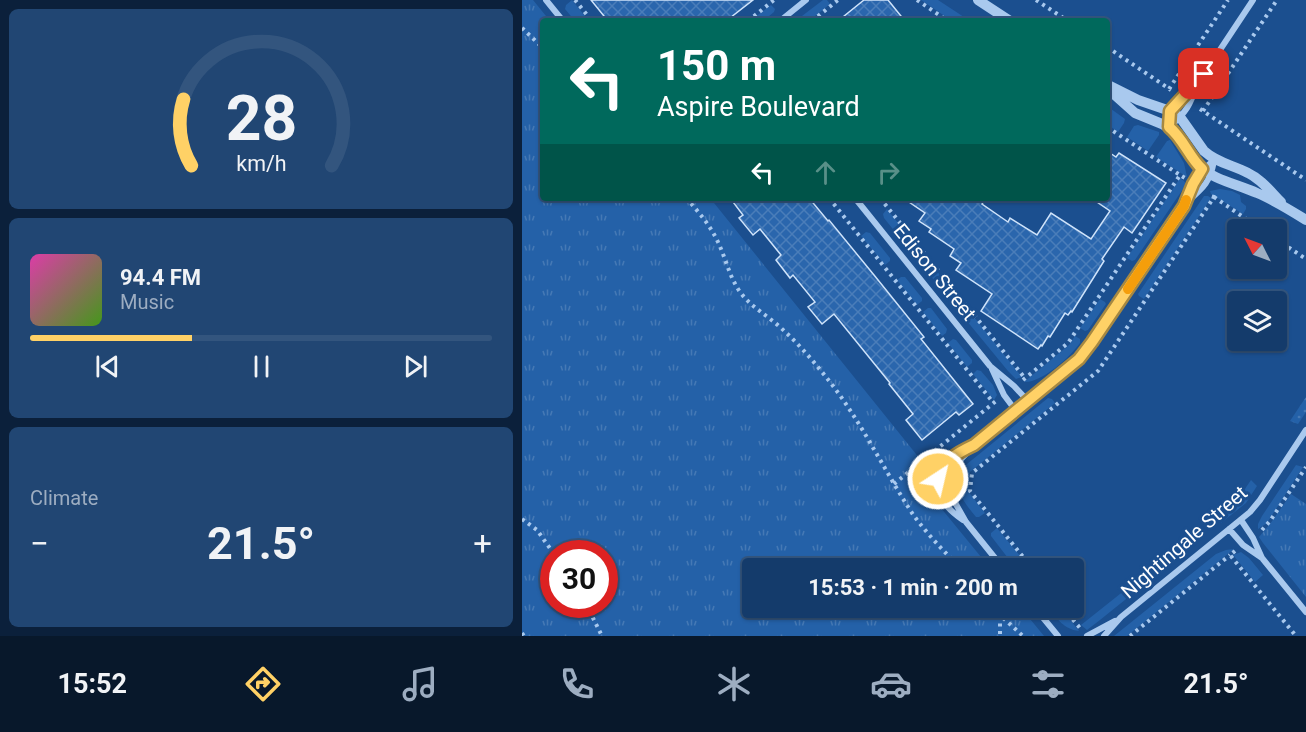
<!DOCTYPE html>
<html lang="en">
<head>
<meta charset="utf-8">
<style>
	body { margin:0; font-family:Roboto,sans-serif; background:#214673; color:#f1f3f6; height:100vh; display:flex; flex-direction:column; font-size:22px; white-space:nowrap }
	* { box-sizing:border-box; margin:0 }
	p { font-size:20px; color:#9dadc1 }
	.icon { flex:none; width:33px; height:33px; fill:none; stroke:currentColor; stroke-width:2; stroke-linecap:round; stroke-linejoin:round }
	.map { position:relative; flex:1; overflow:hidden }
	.side { display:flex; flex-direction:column; gap:9px; padding:9px; background:#0b203b; width:522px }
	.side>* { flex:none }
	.hud { position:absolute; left:18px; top:18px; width:570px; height:183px; border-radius:6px; box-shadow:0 2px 4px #0004,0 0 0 2px #33557e; background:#00695c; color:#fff; overflow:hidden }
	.needle { width:39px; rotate:312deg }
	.tools { position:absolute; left:705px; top:219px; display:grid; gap:12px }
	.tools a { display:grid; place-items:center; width:60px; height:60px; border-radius:6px; background:#143b6b; box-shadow:0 2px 4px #0004,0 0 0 2px #33557e; font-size:30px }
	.speed { position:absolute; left:18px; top:540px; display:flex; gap:12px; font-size:30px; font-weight:700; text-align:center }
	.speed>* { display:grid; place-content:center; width:78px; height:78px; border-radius:50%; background:#143b6b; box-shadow:0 2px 4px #0004,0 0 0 2px #33557e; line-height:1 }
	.speed .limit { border:9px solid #d22; background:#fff; color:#111 }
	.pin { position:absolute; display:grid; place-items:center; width:51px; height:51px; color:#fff; margin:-26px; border-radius:12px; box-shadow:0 3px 9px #0006 }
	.me { position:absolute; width:66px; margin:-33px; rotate:35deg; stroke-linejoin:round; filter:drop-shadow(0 0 4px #0008) }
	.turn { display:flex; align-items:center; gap:21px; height:126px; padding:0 18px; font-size:27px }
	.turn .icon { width:78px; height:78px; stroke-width:2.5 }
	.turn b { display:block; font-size:42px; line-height:51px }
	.lanes { display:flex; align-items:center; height:57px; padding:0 18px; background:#0003; justify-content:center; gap:30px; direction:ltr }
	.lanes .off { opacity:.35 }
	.big { font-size:45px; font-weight:700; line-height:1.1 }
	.side .card { flex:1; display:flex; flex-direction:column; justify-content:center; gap:9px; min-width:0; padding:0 21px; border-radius:9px; background:#214673 }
	.side .dial { align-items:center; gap:0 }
	.dial svg { height:156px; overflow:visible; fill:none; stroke:#33557e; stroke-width:7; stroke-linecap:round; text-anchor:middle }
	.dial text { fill:#f1f3f6; stroke:none }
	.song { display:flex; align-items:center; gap:18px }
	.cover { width:72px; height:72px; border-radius:9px; background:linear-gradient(135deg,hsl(320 70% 55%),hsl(100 70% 35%)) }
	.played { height:6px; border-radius:3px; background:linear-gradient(90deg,#ffd166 35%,#33557e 35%) }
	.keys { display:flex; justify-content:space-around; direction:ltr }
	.heat { display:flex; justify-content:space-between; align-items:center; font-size:33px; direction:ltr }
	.trip { position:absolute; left:220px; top:558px; width:342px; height:60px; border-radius:6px; background:#143b6b; box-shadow:0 2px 4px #0004,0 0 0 2px #33557e; font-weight:700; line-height:60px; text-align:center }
	.tabs { display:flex; height:96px; justify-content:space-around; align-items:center; background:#08182b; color:#9dadc1 }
	.tabs .icon { width:42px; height:42px }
	.tabs .current { color:#ffd166 }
	.tabs b { font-size:27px; color:#f1f3f6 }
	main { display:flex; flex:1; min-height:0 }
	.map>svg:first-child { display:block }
	.grass { fill:#2461a8 }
	.park { fill:url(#park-tufts); fill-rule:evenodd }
	.garden { fill:url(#garden-dots) }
	.building { fill:url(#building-cross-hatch); stroke:#cfe3fa; stroke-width:1.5 }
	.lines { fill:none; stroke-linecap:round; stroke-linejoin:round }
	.path { stroke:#a9c9ee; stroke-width:4; stroke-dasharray:3 4.5; stroke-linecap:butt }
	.minor { stroke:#a9c9ee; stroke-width:6 }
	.tertiary { stroke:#a9c9ee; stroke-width:10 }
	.route-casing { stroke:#a68842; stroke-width:15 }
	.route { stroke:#ffd166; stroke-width:10 }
	.slow { stroke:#f59e0b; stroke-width:10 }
	.labels { text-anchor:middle; stroke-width:6; stroke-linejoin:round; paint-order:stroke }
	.street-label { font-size:20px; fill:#fff; stroke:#1b4f8f }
</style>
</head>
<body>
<main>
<section class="side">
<div class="card dial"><svg viewBox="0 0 100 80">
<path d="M14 69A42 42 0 1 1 86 69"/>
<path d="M14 69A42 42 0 0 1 10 35" stroke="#ffd166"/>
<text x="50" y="56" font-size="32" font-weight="700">28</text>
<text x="50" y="72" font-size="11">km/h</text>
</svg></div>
<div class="card">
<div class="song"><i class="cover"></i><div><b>94.4 FM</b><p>Music</p></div></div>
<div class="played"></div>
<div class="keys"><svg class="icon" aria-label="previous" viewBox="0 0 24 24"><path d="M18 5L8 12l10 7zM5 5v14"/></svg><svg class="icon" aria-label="pause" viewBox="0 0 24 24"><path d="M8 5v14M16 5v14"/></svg><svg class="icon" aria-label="next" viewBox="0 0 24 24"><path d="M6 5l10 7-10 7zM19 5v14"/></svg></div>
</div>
<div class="card"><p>Climate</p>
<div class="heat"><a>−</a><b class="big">21.5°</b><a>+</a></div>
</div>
</section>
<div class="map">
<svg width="784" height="636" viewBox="0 0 784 636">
	<defs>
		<pattern id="park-tufts" width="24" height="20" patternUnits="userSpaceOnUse" patternTransform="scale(1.5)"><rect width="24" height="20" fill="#2461a8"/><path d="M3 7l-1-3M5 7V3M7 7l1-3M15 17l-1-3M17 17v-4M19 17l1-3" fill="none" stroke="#4579b5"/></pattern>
		<pattern id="garden-dots" width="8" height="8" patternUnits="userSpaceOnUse" patternTransform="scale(1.5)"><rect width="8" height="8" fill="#2461a8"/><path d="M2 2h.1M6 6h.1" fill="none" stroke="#4579b5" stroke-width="1.8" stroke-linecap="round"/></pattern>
		<pattern id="building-cross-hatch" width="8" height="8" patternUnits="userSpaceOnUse" patternTransform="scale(1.5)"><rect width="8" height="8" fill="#2a66ad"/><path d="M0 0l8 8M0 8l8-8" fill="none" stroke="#4a7db9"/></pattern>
	</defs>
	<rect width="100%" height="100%" fill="#1b4f8f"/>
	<!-- grass -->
	<path class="grass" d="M50 0 67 21H53L43 9 44 5Z
		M301 0H305L308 4 287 21H276V19Z
		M399 0H416L448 21H430Z
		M249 5 253 9 252 12 241 21H228Z
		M585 106 603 119 602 123 596 132 585 124Z
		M616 125 637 132V135L626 151 605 137 612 126Z
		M648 140 662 163 665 177 634 157 645 141Z
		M658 178 662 181 664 184 661 189 613 260 610 261 605 258Z
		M698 189 710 191 718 195 719 202 724 206V209L721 214 689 194 688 191Z
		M682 196H686L689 198 622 299 617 296 616 294Z
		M365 209 388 238 385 243H382L362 218 361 214Z
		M344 232 348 233 368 258V261L363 265 339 236Z
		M394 246 418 275 415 280H412L391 255V251Z
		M379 277H383L400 298V301L395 305 375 280Z
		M424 282 500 377 494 379 486 371 421 292V288Z
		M578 299 583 302 584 304 566 330 563 331 558 328Z
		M406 308H409L425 329 424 333 420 336 401 312Z
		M553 336 558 339V343C548 357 520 383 502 382L547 345Z
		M431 339 434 340 450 360V363L445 367 426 343Z
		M455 370 459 371 471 385 475 395 472 400 451 374Z
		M526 398 530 399 533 403 448 472 446 491 463 513 457 517H454C440 500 427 484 445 464Z
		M774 465 781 467 745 523 736 529V524L740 516Z
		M729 480 735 486 724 503 699 523 692 518 716 499Z
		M475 528 499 557 493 563 489 562 469 536V533Z
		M712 549 605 636H592L694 554 704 550Z
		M652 551 655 555V558L578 620 565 630 559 625Z
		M719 552 727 558 741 575 733 582 711 555Z
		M526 608H539L557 631C541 629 536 619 526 608Z"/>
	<!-- park -->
	<path class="park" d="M0 0H11L28 21H21V198H188L398 459 387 469 468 568H231V608H499L522 636H0ZM32 554H82V604H32Z
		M769 494 784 504V597L741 543 737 537 748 524Z"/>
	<!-- garden -->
	<path class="garden" d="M784 397V412L776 424 768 421Z"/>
	<!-- building -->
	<path class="building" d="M69 0H231L204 21H86Z
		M342 0H366L383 21H316Z
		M585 151 594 157 597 153 644 183 610 233 602 227 580 259 582 261 550 312 549 311 546 315 543 313 528 337 526 336 520 346 519 345 516 349 459 311 470 294 434 270 439 263 428 256 432 249 407 232 409 229 397 221 403 213 381 198H464L460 204 486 222 488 218 515 235 529 213 569 239 588 211 569 198H585Z
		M208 198H287L306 221 307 220 352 275 402 337 399 339 451 404 437 415 434 412 400 440 384 420 391 414 367 384 368 383 312 314 300 324 286 307 293 302 271 275 268 278 254 260 259 255 238 229 231 235 217 218 221 215Z"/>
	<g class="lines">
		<!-- path -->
		<path class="path" d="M53 0 70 21
			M395 0 426 21
			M514 0 546 21
			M226 21 252 0
			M290 21 316 0
			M0 28 21 48
			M585 47 649 90
			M647 89 706 0
			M678 109 784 180
			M681 111 755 0
			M585 127 658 175
			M692 197 740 230
			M164 198C176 211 188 225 196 242 204 259 207 276 218 292 229 307 245 315 259 328 277 344 293 363 308 382 340 423 362 470 390 513 404 533 421 550 438 568
			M307 198 470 401
			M358 198 502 377
			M754 239 784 259
			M501 380 546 343 658 175 663 178
			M372 484 474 401
			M0 519 15 530 32 554
			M740 530 748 521 784 467
			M713 551 708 555 774 636
			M510 568 448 491 450 473 576 371 692 197 689 196
			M64 604 80 636
			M470 608 501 636
			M541 608 558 628
			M478 616V636
			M0 633 2 636
			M608 636 708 555"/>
		<!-- minor -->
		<path class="minor" d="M24 0 41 21
			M258 21 284 0
			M647 127 648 111 659 97 678 80 731 0
			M647 127C665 112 668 105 676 83
			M333 198 468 366 492 386 506 401
			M664 203C681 188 688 183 692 161
			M470 369 482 395 494 411
			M441 520C403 494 409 465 450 446
			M719 520 731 538 740 558
			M707 529 721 545 740 558 784 612
			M481 568 444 522 431 499 427 490 428 474 432 467 452 445 547 368 562 353 662 206C671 184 674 175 692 160
			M513 608 536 636
			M565 636 593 621
			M582 636 599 617 728 512 738 500 784 430"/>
		<!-- tertiary -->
		<path class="tertiary" d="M456 0 488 21
			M588 86 616 100 648 111 658 117 682 151C695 163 711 165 726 173 739 179 749 192 759 202
			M585 88 613 113 640 124 651 130 675 165C692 180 715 184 735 193 752 200 768 210 784 220"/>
	</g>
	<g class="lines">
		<!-- route casing -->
		<g class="route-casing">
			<path id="route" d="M416 479C422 460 435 453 452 445L557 359 570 342 662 206 671 184 680 169C667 157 661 138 647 127L648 111 682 74"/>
		</g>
		<!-- route -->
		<use href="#route" class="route"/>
		<!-- slow -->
		<path class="slow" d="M606 289 662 206 664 200"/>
	</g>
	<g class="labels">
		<!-- street labels -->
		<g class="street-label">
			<text transform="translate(413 272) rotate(51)" y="7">Edison Street</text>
			<text transform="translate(662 542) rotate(-41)" y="7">Nightingale Street</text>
		</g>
	</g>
</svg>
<div class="tools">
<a><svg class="needle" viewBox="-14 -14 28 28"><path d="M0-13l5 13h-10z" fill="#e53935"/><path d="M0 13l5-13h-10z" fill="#9dadc1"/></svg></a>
<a><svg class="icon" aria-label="layers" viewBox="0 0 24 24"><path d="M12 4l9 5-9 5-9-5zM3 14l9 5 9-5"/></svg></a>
</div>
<div class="speed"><div class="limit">30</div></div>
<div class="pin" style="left:682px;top:74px;background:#d93025"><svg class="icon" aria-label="arrive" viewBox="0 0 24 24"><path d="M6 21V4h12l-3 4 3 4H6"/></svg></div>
<svg class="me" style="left:416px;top:479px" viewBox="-20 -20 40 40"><circle r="17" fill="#ffd166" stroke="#fff" stroke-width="3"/><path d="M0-11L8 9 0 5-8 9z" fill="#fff"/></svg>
<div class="trip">15:53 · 1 min · 200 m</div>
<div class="hud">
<div class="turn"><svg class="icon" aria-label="left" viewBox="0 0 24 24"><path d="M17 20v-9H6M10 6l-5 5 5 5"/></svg><div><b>150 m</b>Aspire Boulevard</div></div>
<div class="lanes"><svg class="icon" aria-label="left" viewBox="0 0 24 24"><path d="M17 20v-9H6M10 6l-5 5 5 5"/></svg><svg class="icon off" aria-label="ahead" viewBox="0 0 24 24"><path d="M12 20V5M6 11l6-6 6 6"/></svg><svg class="icon off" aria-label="right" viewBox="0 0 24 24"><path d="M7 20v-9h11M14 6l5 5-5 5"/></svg></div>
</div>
</div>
</main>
<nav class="tabs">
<b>15:52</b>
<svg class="icon current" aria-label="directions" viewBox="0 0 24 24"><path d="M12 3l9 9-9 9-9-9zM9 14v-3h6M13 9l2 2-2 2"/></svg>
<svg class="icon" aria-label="music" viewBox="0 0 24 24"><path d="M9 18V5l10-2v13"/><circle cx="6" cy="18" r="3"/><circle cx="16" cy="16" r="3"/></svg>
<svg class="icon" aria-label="phone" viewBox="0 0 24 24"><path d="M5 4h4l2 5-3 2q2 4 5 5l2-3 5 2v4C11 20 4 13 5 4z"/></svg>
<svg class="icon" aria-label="climate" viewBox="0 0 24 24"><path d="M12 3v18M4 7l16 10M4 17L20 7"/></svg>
<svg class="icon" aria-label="car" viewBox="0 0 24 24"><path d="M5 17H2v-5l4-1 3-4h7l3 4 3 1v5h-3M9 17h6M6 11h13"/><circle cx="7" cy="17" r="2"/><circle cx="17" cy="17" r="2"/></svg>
<svg class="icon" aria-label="filters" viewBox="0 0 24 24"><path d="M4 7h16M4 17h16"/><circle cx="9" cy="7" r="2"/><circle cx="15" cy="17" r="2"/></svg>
<b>21.5°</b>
</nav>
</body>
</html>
